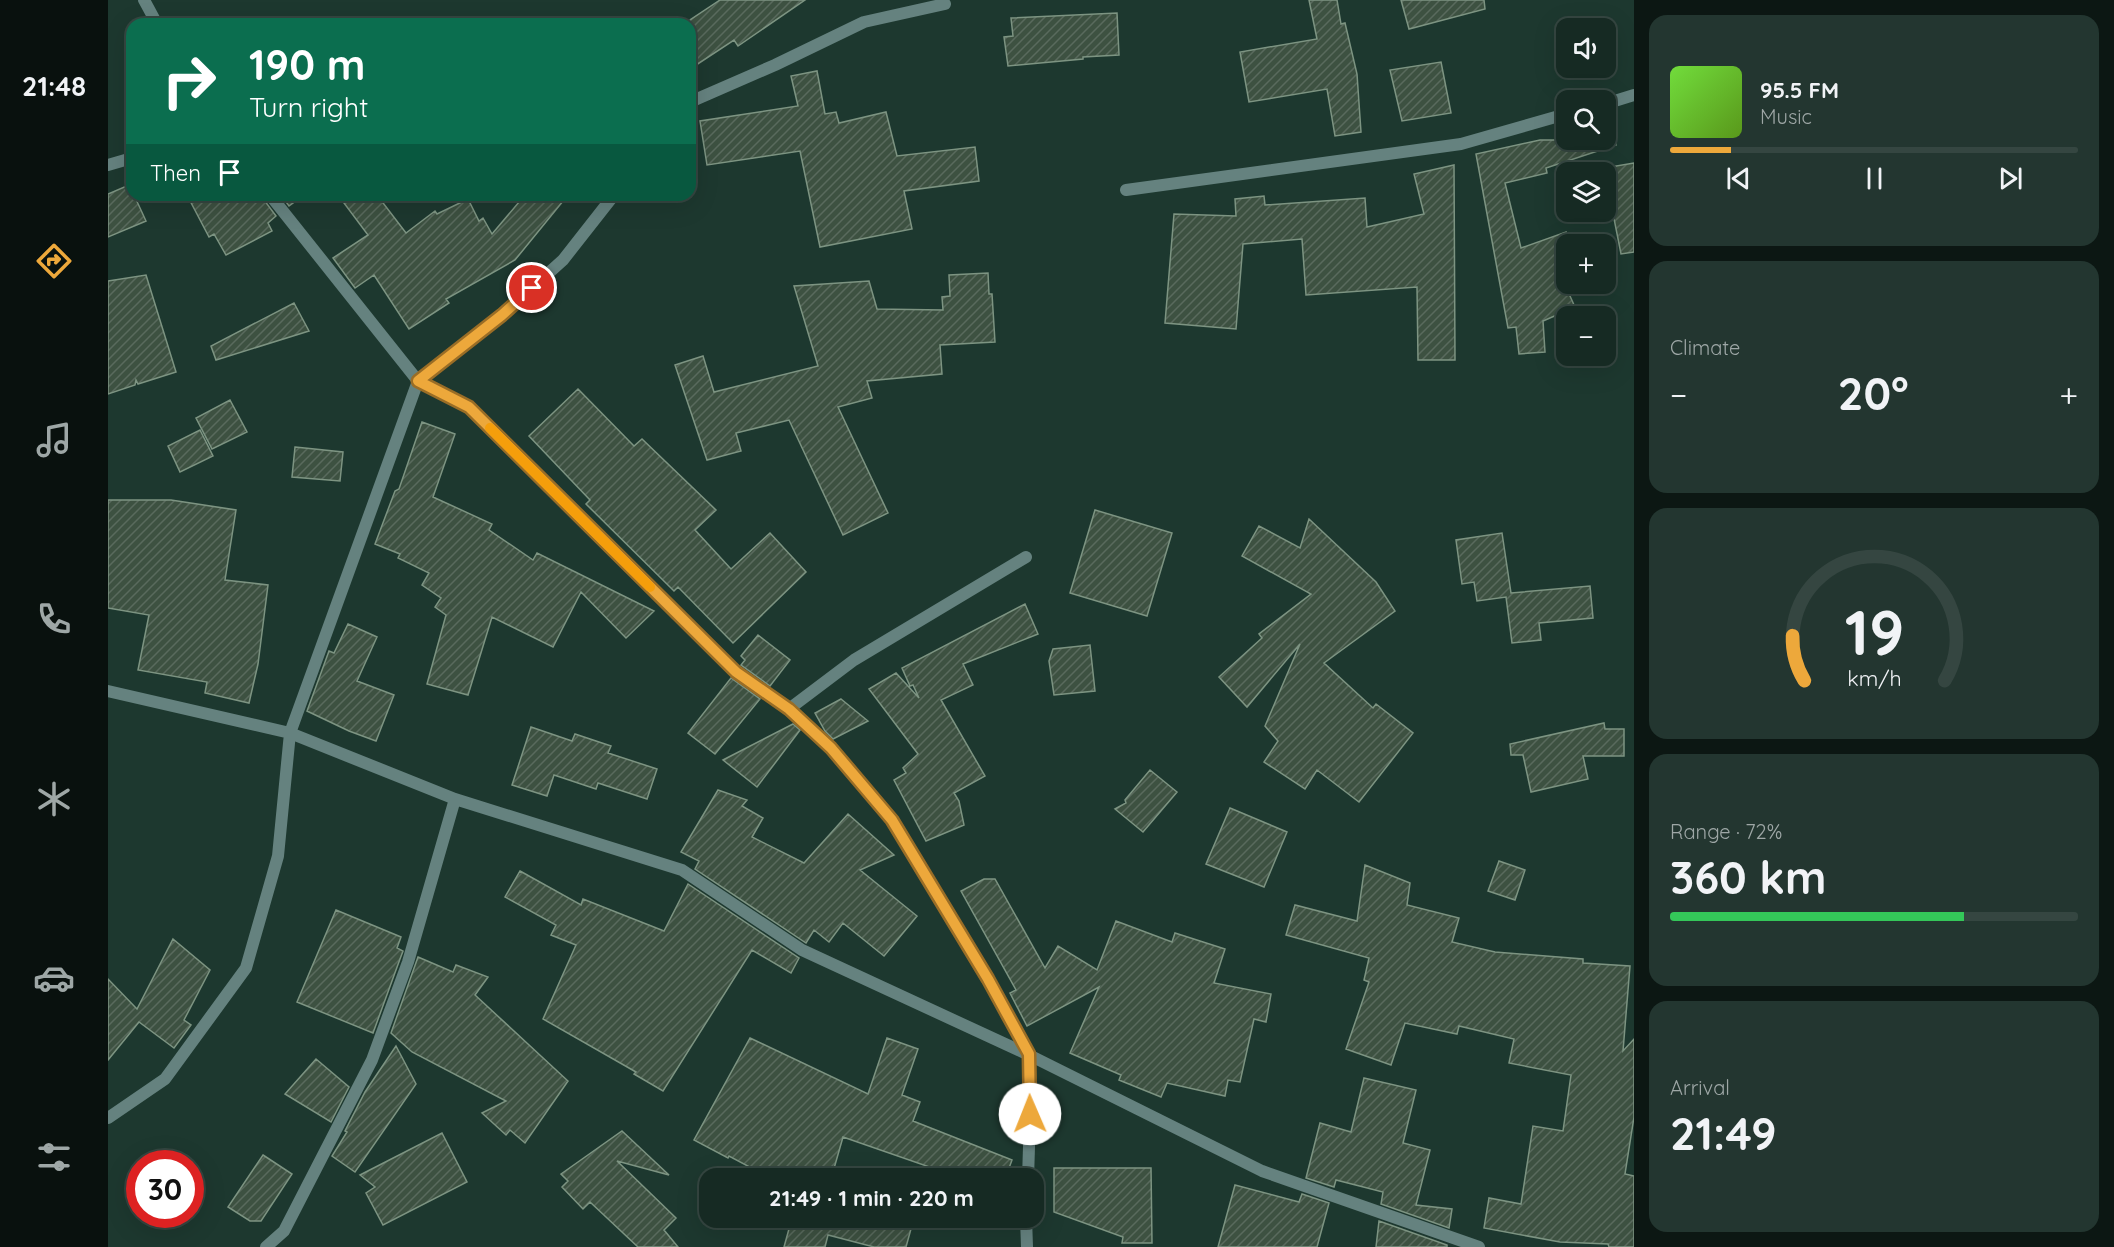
<!DOCTYPE html>
<html lang="en">
<head>
<meta charset="utf-8">
<style>
	body { margin:0; font-family:Quicksand,sans-serif; background:#233630; color:#f1f3f6; height:100vh; display:flex; flex-direction:column; font-size:22px; white-space:nowrap }
	* { box-sizing:border-box; margin:0 }
	p { font-size:20px; color:#9ea7a6 }
	.icon { flex:none; width:33px; height:33px; fill:none; stroke:currentColor; stroke-width:2; stroke-linecap:round; stroke-linejoin:round }
	.map { position:relative; flex:1; overflow:hidden }
	.details { display:flex; flex-direction:column; gap:15px; padding:15px; background:#0c1713; width:480px }
	.details>* { flex:none }
	.top-card { position:absolute; left:18px; top:18px; width:570px; height:183px; border-radius:18px; box-shadow:0 6px 24px #0002,0 0 0 2px #354641; background:#0b6e4f; color:#fff; overflow:hidden }
	.fabs { position:absolute; left:1448px; top:18px; display:grid; gap:12px }
	.fabs a { display:grid; place-items:center; width:60px; height:60px; border-radius:12px; background:#162a23; box-shadow:0 6px 24px #0002,0 0 0 2px #354641; font-size:30px }
	.speed { position:absolute; left:18px; top:1150px; display:flex; gap:12px; font-size:30px; font-weight:700; text-align:center }
	.speed>* { display:grid; place-content:center; width:78px; height:78px; border-radius:50%; background:#162a23; box-shadow:0 6px 24px #0002,0 0 0 2px #354641; line-height:1 }
	.speed .limit { border:9px solid #d22; background:#fff; color:#111 }
	.pin { position:absolute; display:grid; place-items:center; width:51px; height:51px; color:#fff; margin:-26px; border:3px solid #fff; border-radius:50%; box-shadow:0 2px 6px #0007 }
	.me { position:absolute; width:66px; margin:-33px; rotate:359deg; stroke-linejoin:round; filter:drop-shadow(0 0 4px #0008) }
	.turn { display:flex; align-items:center; gap:21px; height:126px; padding:0 24px; font-size:27px }
	.turn .icon { width:78px; height:78px; stroke-width:2.5 }
	.turn b { display:block; font-size:42px; line-height:51px }
	.then { display:flex; align-items:center; height:57px; padding:0 24px; background:#0003; gap:12px; font-size:22px }
	.big { font-size:45px; font-weight:800; line-height:1.1 }
	.details .tile { flex:1; display:flex; flex-direction:column; justify-content:center; gap:9px; min-width:0; padding:0 21px; border-radius:18px; background:#233630 }
	.details .dial { align-items:center; gap:0 }
	.dial svg { height:156px; overflow:visible; fill:none; stroke:#354641; stroke-width:7; stroke-linecap:round; text-anchor:middle }
	.dial text { fill:#f1f3f6; stroke:none }
	.song { display:flex; align-items:center; gap:18px }
	.cover { width:72px; height:72px; border-radius:9px; background:linear-gradient(135deg,hsl(100 70% 55%),hsl(90 70% 35%)) }
	.played { height:6px; border-radius:3px; background:linear-gradient(90deg,#eda83b 15%,#354641 15%) }
	.keys { display:flex; justify-content:space-around; direction:ltr }
	.heat { display:flex; justify-content:space-between; align-items:center; font-size:33px; direction:ltr }
	.charge { height:9px; border-radius:4px; background:linear-gradient(90deg,#34c759 72%,#354641 0) }
	.trip { position:absolute; left:591px; top:1168px; width:345px; height:60px; border-radius:18px; background:#162a23; box-shadow:0 6px 24px #0002,0 0 0 2px #354641; font-weight:800; line-height:60px; text-align:center }
	main { display:flex; flex:1; min-height:0 }
	.menu { display:flex; flex-direction:column; width:108px; justify-content:space-around; align-items:center; background:#09110e; color:#9ea7a6 }
	.menu .icon { width:42px; height:42px }
	.menu .active { color:#eda83b }
	.menu b { font-size:27px; color:#f1f3f6 }
	.map>svg:first-child { display:block }
	.building { fill:url(#building-hatch); stroke:#7d9482; stroke-width:1.5 }
	.lines { fill:none; stroke-linecap:round; stroke-linejoin:round }
	.lane { stroke:#65827f; stroke-width:12 }
	.street { stroke:#65827f; stroke-width:12 }
	.route-casing { stroke:#9a6d26; stroke-width:15 }
	.route { stroke:#eda83b; stroke-width:10 }
	.slow { stroke:#f59e0b; stroke-width:10 }
</style>
</head>
<body>
<main>
<nav class="menu">
<b>21:48</b>
<svg class="icon active" aria-label="directions" viewBox="0 0 24 24"><path d="M12 3l9 9-9 9-9-9zM9 14v-3h6M13 9l2 2-2 2"/></svg>
<svg class="icon" aria-label="music" viewBox="0 0 24 24"><path d="M9 18V5l10-2v13"/><circle cx="6" cy="18" r="3"/><circle cx="16" cy="16" r="3"/></svg>
<svg class="icon" aria-label="phone" viewBox="0 0 24 24"><path d="M5 4h4l2 5-3 2q2 4 5 5l2-3 5 2v4C11 20 4 13 5 4z"/></svg>
<svg class="icon" aria-label="climate" viewBox="0 0 24 24"><path d="M12 3v18M4 7l16 10M4 17L20 7"/></svg>
<svg class="icon" aria-label="car" viewBox="0 0 24 24"><path d="M5 17H2v-5l4-1 3-4h7l3 4 3 1v5h-3M9 17h6M6 11h13"/><circle cx="7" cy="17" r="2"/><circle cx="17" cy="17" r="2"/></svg>
<svg class="icon" aria-label="filters" viewBox="0 0 24 24"><path d="M4 7h16M4 17h16"/><circle cx="9" cy="7" r="2"/><circle cx="15" cy="17" r="2"/></svg>
</nav>
<div class="map">
<svg width="1526" height="1247" viewBox="0 0 1526 1247">
	<defs>
		<pattern id="building-hatch" width="6" height="6" patternUnits="userSpaceOnUse" patternTransform="scale(1.5)"><rect width="6" height="6" fill="#3d5141"/><path d="M-1 1l2-2M0 6l6-6M5 7l2-2" fill="none" stroke="#596a5d"/></pattern>
	</defs>
	<rect width="100%" height="100%" fill="#1d382f"/>
	<!-- building -->
	<path class="building" d="M612 0H697L630 46 626 40 582 69V20Z
		M1201 0H1229L1233 24 1237 23 1249 74 1253 132 1227 136 1219 89 1141 102 1132 52 1209 39Z
		M1293 0H1376L1377 9 1301 29Z
		M1009 13 1011 55 975 57V59L900 66 896 37 905 36 903 18Z
		M1333 62 1343 113 1294 121 1282 70Z
		M709 71 717 114 728 112 731 123 778 112 789 156 867 147 871 181 796 191 804 229 712 247 692 151 599 165 592 121 690 106 683 76Z
		M1432 140H1507L1508 145 1438 168 1439 173 1397 183 1413 248 1458 232V260L1447 263 1467 307 1435 321 1437 352 1411 354 1408 327 1400 328 1368 154Z
		M1526 163V252L1513 254 1496 168Z
		M1346 165 1347 360H1310L1309 287 1198 295 1194 239 1135 244 1128 329 1057 323 1066 214 1128 216 1127 199 1156 196 1157 205 1257 198 1259 227 1316 214 1306 174Z
		M21 185 24 195H26L38 221 0 237V194Z
		M79 195H154L156 200 168 216 160 223 164 231 118 255 106 234 101 237Z
		M173 195H196L181 206Z
		M230 195H269L298 233 327 211 329 214 360 199 371 221 375 218 384 234 417 195H460L407 260 338 299 341 303 301 329 266 275 247 288 225 258 260 235Z
		M880 273 881 294H884L887 342 832 345 834 374 759 381 764 398 730 407 780 513 735 535 681 420 628 433 633 451 599 460 567 365 595 356 606 392 710 366 686 286 761 281 769 309 835 310 834 297 842 296 841 275Z
		M38 275 68 372 30 384 28 380 27 385 0 394V281Z
		M186 303 201 331 108 360 103 346Z
		M470 389 526 446 534 439 608 510 587 530 623 569 662 533 698 572 625 643 570 587 566 591 478 504 482 500 421 436Z
		M122 400 139 432 104 449 88 418Z
		M314 422 347 434 325 497 384 524 381 530 425 560 429 553 546 611 518 638 473 592 445 647 384 617 360 695 319 684 338 615 327 607 333 598 314 585 321 573 290 558 292 554 267 544 287 491 291 489Z
		M92 430 105 456 72 472 60 446Z
		M187 447 235 452 232 481 184 477Z
		M0 500H63L128 510 117 580 160 585 150 664 141 703 97 693 99 682 30 670 41 615 0 608Z
		M987 510 1064 533 1039 616 962 593Z
		M1201 519 1268 582 1287 611 1216 663 1265 708 1268 704 1305 733 1251 802 1209 770 1197 789 1156 762 1170 741 1157 726 1192 644 1139 707 1111 677 1154 638 1151 634 1203 594 1134 556 1151 526 1192 548Z
		M1394 533 1403 593 1482 586 1485 618 1431 623 1433 640 1404 643 1398 597 1369 601 1366 582 1354 584 1348 540Z
		M917 604 930 634 855 664 865 685 833 700 877 776 846 793 851 801 856 825 818 841 786 780 798 773 795 768 810 754 761 689 788 673 811 698 805 685 802 686 794 668Z
		M240 624 269 637 249 681 286 695 268 741 241 731 199 711 221 651 226 653Z
		M650 635 682 660 662 686 633 665 637 660 633 656Z
		M982 645 987 691 946 695 941 661 945 649Z
		M623 678 652 699 607 754 580 733Z
		M733 699 760 721 725 739 717 731 707 713Z
		M1496 723 1497 729H1516V756H1475L1480 779 1423 792 1415 755H1403L1402 744Z
		M685 724 692 730 649 787 615 760Z
		M423 727 464 741 467 734 503 746 500 753 549 769 539 799 490 783 488 789 446 775 439 796 404 785Z
		M1042 770 1069 792 1035 832 1007 809 1018 803 1017 800Z
		M610 790 639 800 634 806 655 818 644 837 696 863 740 814 786 855 752 870 809 916 776 956 735 923 721 942 706 930 698 943 587 869 591 861 573 852Z
		M1122 808 1179 832 1156 887 1098 864Z
		M1391 861 1417 870 1407 900 1380 891Z
		M1257 865 1302 883 1299 905 1351 918 1344 942 1387 952 1475 959V963L1522 966 1515 1051 1526 1039V1117L1517 1174 1526 1176V1247H1501L1500 1244 1452 1242 1376 1228 1381 1198 1413 1204 1425 1126 1455 1131 1463 1075 1401 1063 1406 1039 1351 1026 1349 1034 1297 1023 1283 1065 1238 1049 1261 982 1256 980 1261 958 1178 935 1187 905 1249 921Z
		M412 871 473 905 475 899 556 931 580 884 691 958 683 973 644 950 555 1091 526 1074 528 1072 435 1019 468 945 443 935 448 925 397 897Z
		M876 879H887L937 968 950 946 989 970 1008 921 1064 942 1067 933 1117 949 1106 983 1163 994 1158 1022 1146 1019 1132 1082 1120 1080 1117 1096 1059 1083 1053 1097 1011 1080 1013 1075 962 1053 991 987 919 1026 902 993 908 990 853 891Z
		M228 910 293 937 289 948 295 951 292 959 265 1033 189 1002Z
		M65 939 102 970 76 1020 83 1025 66 1048 31 1022 0 1060V979L29 1009Z
		M310 957 345 972 348 965 380 977 367 995 460 1081 417 1143 402 1130 398 1135 374 1113 398 1101 304 1052 283 1033Z
		M642 1038 760 1094 779 1038 810 1049 794 1095 812 1102 805 1121 904 1160 897 1179H856L735 1137 723 1179H664L621 1156 620 1158 586 1140Z
		M288 1046 308 1084 247 1172 224 1156 239 1132 237 1131 257 1092Z
		M208 1059 241 1087 223 1122 177 1094Z
		M1256 1078 1308 1090 1295 1143 1322 1150 1308 1205 1344 1209 1341 1228 1273 1204 1275 1192 1228 1180 1226 1187 1198 1178 1212 1123 1243 1132Z
		M514 1131 561 1175 509 1161 568 1218 556 1230 570 1247H530L482 1202 475 1209 454 1187 460 1181 453 1174Z
		M334 1133 359 1182 275 1225 258 1193 267 1187 252 1175Z
		M155 1155 184 1174 153 1221H142L120 1207Z
		M946 1168H1043L1044 1243H1014L1015 1237 946 1212Z
		M1127 1185 1191 1202 1194 1194 1221 1203 1209 1247H1110Z
		M684 1218H806L798 1247H766L720 1235 717 1247H676Z
		M1271 1221 1339 1245V1247H1268Z"/>
	<g class="lines">
		<!-- lane -->
		<path class="lane" d="M681 709 746 660 918 557"/>
		<!-- street -->
		<path class="street" d="M36 0 49 24
			M582 102 667 65 756 22 837 4
			M1497 104 1526 95
			M0 165 24 158
			M1018 190 1353 144 1458 114
			M162 195 310 381 361 407 628 672 681 709 723 748 784 820 880 979 921 1055 922 1114 920 1179
			M0 691 182 733 347 799 574 870 694 950 921 1055 1154 1171 1371 1247
			M0 1118 57 1079 138 968 170 856 182 733 310 381 394 315 455 260 506 195
			M918 1218 919 1247
			M158 1247 176 1231 264 1060 300 962 347 799"/>
	</g>
	<g class="lines">
		<!-- route casing -->
		<g class="route-casing">
			<path id="route" d="M424 288 394 315 310 381 361 407 628 672 681 709 723 748 784 820 880 979 921 1054 922 1114"/>
		</g>
		<!-- route -->
		<use href="#route" class="route"/>
		<!-- slow -->
		<path class="slow" d="M382 428 542 587"/>
	</g>
</svg>
<div class="fabs">
<a><svg class="icon" aria-label="sound" viewBox="0 0 24 24"><path d="M4 9h4l5-4v14l-5-4H4zM17 9q2 3 0 6"/></svg></a>
<a><svg class="icon" aria-label="search" viewBox="0 0 24 24"><circle cx="10" cy="10" r="6"/><path d="M15 15l6 6"/></svg></a>
<a><svg class="icon" aria-label="layers" viewBox="0 0 24 24"><path d="M12 4l9 5-9 5-9-5zM3 14l9 5 9-5"/></svg></a>
<a>+</a>
<a>−</a>
</div>
<div class="speed"><div class="limit">30</div></div>
<div class="pin" style="left:424px;top:288px;background:#d93025"><svg class="icon" aria-label="arrive" viewBox="0 0 24 24"><path d="M6 21V4h12l-3 4 3 4H6"/></svg></div>
<svg class="me" style="left:922px;top:1114px" viewBox="-20 -20 40 40"><circle r="19" fill="#fff"/><path d="M0-13L10 11 0 6-10 11z" fill="#eda83b"/></svg>
<div class="trip">21:49 · 1 min · 220 m</div>
<div class="top-card">
<div class="turn"><svg class="icon" aria-label="right" viewBox="0 0 24 24"><path d="M7 20v-9h11M14 6l5 5-5 5"/></svg><div><b>190 m</b>Turn right</div></div>
<div class="then">Then<svg class="icon" aria-label="arrive" viewBox="0 0 24 24"><path d="M6 21V4h12l-3 4 3 4H6"/></svg></div>
</div>
</div>
<section class="details">
<div class="tile">
<div class="song"><i class="cover"></i><div><b>95.5 FM</b><p>Music</p></div></div>
<div class="played"></div>
<div class="keys"><svg class="icon" aria-label="previous" viewBox="0 0 24 24"><path d="M18 5L8 12l10 7zM5 5v14"/></svg><svg class="icon" aria-label="pause" viewBox="0 0 24 24"><path d="M8 5v14M16 5v14"/></svg><svg class="icon" aria-label="next" viewBox="0 0 24 24"><path d="M6 5l10 7-10 7zM19 5v14"/></svg></div>
</div>
<div class="tile"><p>Climate</p>
<div class="heat"><a>−</a><b class="big">20°</b><a>+</a></div>
</div>
<div class="tile dial"><svg viewBox="0 0 100 80">
<path d="M14 69A42 42 0 1 1 86 69"/>
<path d="M14 69A42 42 0 0 1 8 46" stroke="#eda83b"/>
<text x="50" y="56" font-size="32" font-weight="700">19</text>
<text x="50" y="72" font-size="11">km/h</text>
</svg></div>
<div class="tile"><p>Range · 72%</p><b class="big">360 km</b><div class="charge"></div></div>
<div class="tile"><p>Arrival</p><b class="big">21:49</b></div>
</section>
</main>
</body>
</html>
